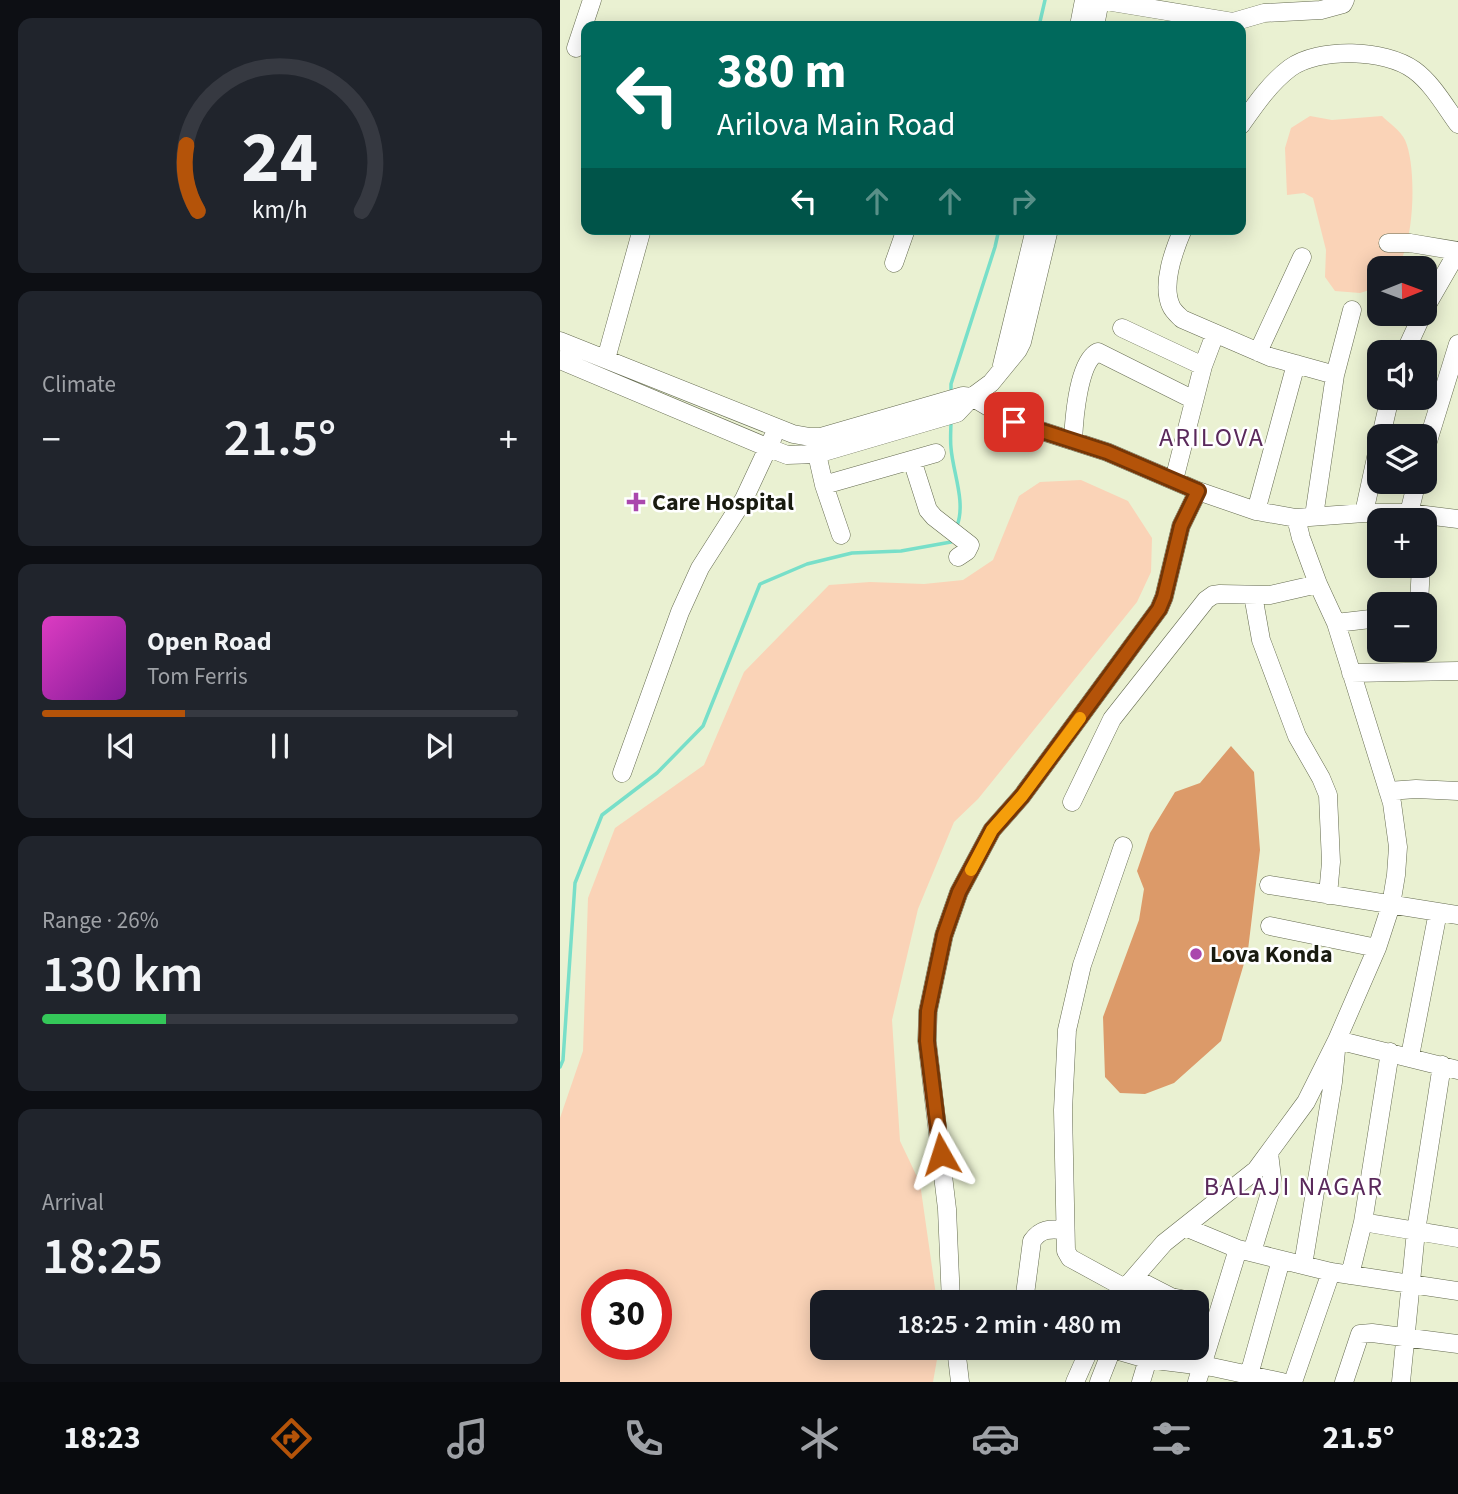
<!DOCTYPE html>
<html lang="en">
<head>
<meta charset="utf-8">
<style>
	body { margin:0; font-family:"Source Sans 3",sans-serif; background:#20242c; color:#f1f3f6; height:100vh; display:flex; flex-direction:column; font-size:26px; white-space:nowrap }
	* { box-sizing:border-box; margin:0 }
	p { font-size:23px; color:#9ea1a6 }
	.icon { flex:none; width:38px; height:38px; fill:none; stroke:currentColor; stroke-width:2; stroke-linecap:round; stroke-linejoin:round }
	.map { position:relative; flex:1; overflow:hidden }
	.drawer { display:flex; flex-direction:column; gap:18px; padding:18px; background:#0d0f14; width:560px }
	.drawer>* { flex:none }
	.guide { position:absolute; left:21px; top:21px; width:665px; height:214px; border-radius:14px; box-shadow:0 4px 18px #0003; background:#00695c; color:#fff; overflow:hidden }
	.needle { width:46px; rotate:89deg }
	.controls { position:absolute; left:807px; top:256px; display:grid; gap:14px }
	.controls a { display:grid; place-items:center; width:70px; height:70px; border-radius:14px; background:#171b24; box-shadow:0 4px 18px #0003; font-size:35px }
	.speed { position:absolute; left:21px; top:1269px; display:flex; gap:14px; font-size:35px; font-weight:700; text-align:center }
	.speed>* { display:grid; place-content:center; width:91px; height:91px; border-radius:50%; background:#171b24; box-shadow:0 4px 18px #0003; line-height:1 }
	.speed .limit { border:10px solid #d22; background:#fff; color:#111 }
	.pin { position:absolute; display:grid; place-items:center; width:60px; height:60px; color:#fff; margin:-30px; border-radius:14px; box-shadow:0 4px 10px #0006 }
	.me { position:absolute; width:77px; margin:-38px; rotate:354deg; stroke-linejoin:round; filter:drop-shadow(0 0 5px #0008) }
	.turn { display:flex; align-items:center; gap:24px; height:147px; padding:0 21px; font-size:32px }
	.turn .icon { width:91px; height:91px; stroke-width:2.5 }
	.turn b { display:block; font-size:49px; line-height:60px }
	.lanes { display:flex; align-items:center; height:66px; padding:0 21px; background:#0003; justify-content:center; gap:35px; direction:ltr }
	.lanes .off { opacity:.35 }
	.big { font-size:52px; font-weight:600; line-height:1.1 }
	.drawer .widget { flex:1; display:flex; flex-direction:column; justify-content:center; gap:10px; min-width:0; padding:0 24px; border-radius:14px; background:#20242c }
	.drawer .dial { align-items:center; gap:0 }
	.dial svg { height:182px; overflow:visible; fill:none; stroke:#363941; stroke-width:7; stroke-linecap:round; text-anchor:middle }
	.dial text { fill:#f1f3f6; stroke:none }
	.song { display:flex; align-items:center; gap:21px }
	.cover { width:84px; height:84px; border-radius:10px; background:linear-gradient(135deg,hsl(310 70% 55%),hsl(290 70% 35%)) }
	.played { height:7px; border-radius:4px; background:linear-gradient(90deg,#b45309 30%,#363941 30%) }
	.keys { display:flex; justify-content:space-around; direction:ltr }
	.heat { display:flex; justify-content:space-between; align-items:center; font-size:38px; direction:ltr }
	.charge { height:10px; border-radius:5px; background:linear-gradient(90deg,#34c759 26%,#363941 0) }
	.trip { position:absolute; left:250px; top:1290px; width:399px; height:70px; border-radius:14px; background:#171b24; box-shadow:0 4px 18px #0003; font-weight:600; line-height:70px; text-align:center }
	.tabs { display:flex; height:112px; justify-content:space-around; align-items:center; background:#090b0e; color:#9ea1a6 }
	.tabs .icon { width:49px; height:49px }
	.tabs .on { color:#b45309 }
	.tabs b { font-size:32px; color:#f1f3f6 }
	main { display:flex; flex:1; min-height:0 }
	.map>svg:first-child { display:block }
	.green { fill:#fad3b7; fill-rule:evenodd }
	.forest { fill:#dc9a69 }
	.lines { fill:none; stroke-linecap:round; stroke-linejoin:round }
	.stream { stroke:#78dfc9; stroke-width:3.5 }
	.minor-casing { stroke:#656b50; stroke-width:19 }
	.minor { stroke:#fff; stroke-width:18 }
	.route-casing { stroke:#753606; stroke-width:18 }
	.route { stroke:#b45309; stroke-width:12 }
	.slow { stroke:#f59e0b; stroke-width:12 }
	.poi-dot { fill:#aa47ad; stroke:#fff; stroke-width:2.5 }
	.labels { text-anchor:middle; stroke-width:5; stroke-linejoin:round; paint-order:stroke }
	.poi-label { font-size:24px; font-weight:bold; fill:#191b10; stroke:#fff; text-anchor:start }
	.neighbourhood-label { font-size:26px; letter-spacing:2px; fill:#5a295b; stroke:#fff }
</style>
</head>
<body>
<main>
<section class="drawer">
<div class="widget dial"><svg viewBox="0 0 100 80">
<path d="M14 69A42 42 0 1 1 86 69"/>
<path d="M14 69A42 42 0 0 1 9 40" stroke="#b45309"/>
<text x="50" y="56" font-size="32" font-weight="700">24</text>
<text x="50" y="72" font-size="11">km/h</text>
</svg></div>
<div class="widget"><p>Climate</p>
<div class="heat"><a>−</a><b class="big">21.5°</b><a>+</a></div>
</div>
<div class="widget">
<div class="song"><i class="cover"></i><div><b>Open Road</b><p>Tom Ferris</p></div></div>
<div class="played"></div>
<div class="keys"><svg class="icon" aria-label="previous" viewBox="0 0 24 24"><path d="M18 5L8 12l10 7zM5 5v14"/></svg><svg class="icon" aria-label="pause" viewBox="0 0 24 24"><path d="M8 5v14M16 5v14"/></svg><svg class="icon" aria-label="next" viewBox="0 0 24 24"><path d="M6 5l10 7-10 7zM19 5v14"/></svg></div>
</div>
<div class="widget"><p>Range · 26%</p><b class="big">130 km</b><div class="charge"></div></div>
<div class="widget"><p>Arrival</p><b class="big">18:25</b></div>
</section>
<div class="map">
<svg width="898" height="1382" viewBox="0 0 898 1382">
	<rect width="100%" height="100%" fill="#eaf1d2"/>
	<!-- green -->
	<path class="green" d="M750 116 772 120 822 116C829 123 841 131 845 140 857 166 855 246 836 268H819V287L800 293 775 291 765 277 766 250 753 198 744 193 727 195 725 148 731 128Z
		M521 480 568 501 592 538 591 572 577 602 418 799 394 822 358 909 332 1020 340 1141 360 1183 377 1302H262V1348H379L373 1382H0V1118L23 1051 28 898 55 828 144 765 184 672 269 585 310 582 364 584 403 580 433 560 459 496 480 482ZM37 1284H96V1344H37Z"/>
	<!-- forest -->
	<path class="forest" d="M671 746 694 772 700 850 688 950 661 1041 614 1083 585 1094 560 1093 545 1077 543 1017 579 920 584 889 577 871 590 833 615 792 640 783Z"/>
	<g class="lines">
		<!-- stream -->
		<path class="stream" d="M479 26 485 0
			M391 395V384L435 247 439 229
			M391 420C391 429 390 439 391 448 393 473 406 502 397 526
			M0 1067 3 1060 15 883 42 815 97 773 143 726 200 584 247 564 292 553 341 551 391 542 393 537"/>
		<!-- minor casing -->
		<g class="minor-casing">
			<path id="minor" d="M519 26 524 0
				M535 26 540 0 673 22 704 13 761 10 783 4 785 0
				M16 48 32 0
				M681 125C695 105 710 83 730 68 759 47 825 49 854 70 872 83 885 106 898 124
				M623 229C614 250 601 284 611 306 613 311 618 315 622 319L710 357 775 375
				M828 243H850L898 251
				M334 263 346 229
				M864 310 898 251
				M562 328 643 366 614 480
				M0 341 233 434 250 437H261L403 396 412 397
				M698 352 742 257
				M845 352 863 313
				M46 359 82 229
				M0 360 209 448 227 455 257 454 397 413 412 397 431 383 458 350 462 342 489 229
				M442 365 475 229
				M643 366 655 334
				M412 397 454 422 547 452 638 491 696 511 736 518 804 513H849L898 519
				M821 436 830 397
				M513 441C514 420 518 361 538 352L634 400
				M257 454 264 485 281 535
				M864 454 898 344
				M352 460 368 510 374 517 410 545 407 551 398 557
				M264 485 376 453
				M696 511 736 364
				M804 513 819 444
				M849 513 857 481
				M754 516 775 375 792 310
				M693 595 701 640 737 736 761 778 768 795 771 862 768 895
				M859 604 861 565
				M776 623 819 618
				M791 673 898 671
				M62 773 120 612 140 568 184 499 213 437
				M828 791 856 789 898 791
				M512 802 552 719 646 600 653 595 660 594 710 595 758 584
				M563 846 522 965 507 1030 503 1110 506 1251 510 1258 565 1288
				M709 885 898 915
				M710 926 817 948
				M850 1056 878 912
				M803 1222 898 1238
				M625 1227 678 1249 771 1272 898 1291
				M692 1252 710 1193 712 1178 709 1153
				M743 1265 773 1082 777 1040 898 1070
				M790 1275 803 1222 830 1052
				M574 1278 611 1297 631 1301
				M391 1302 387 1209 367 1041 368 1011 384 935 399 892 432 830 462 796 599 609 604 597 621 526 638 491
				M464 1302 472 1241C481 1228 490 1229 504 1230
				M553 1302 604 1243 696 1170 746 1102 777 1040 817 948 831 905 836 875 838 847 832 803 776 623 758 584 741 538 736 518
				M396 1348 400 1382
				M549 1348 587 1359 652 1367 722 1382
				M515 1382 530 1348
				M539 1382 552 1349
				M581 1382 591 1349
				M637 1382 678 1249
				M687 1382 721 1260
				M733 1382 771 1272
				M784 1382 800 1334 812 1333 898 1344
				M841 1382 856 1231 882 1065"/>
		</g>
		<!-- minor -->
		<use href="#minor" class="minor"/>
	</g>
	<g class="lines">
		<!-- route casing -->
		<g class="route-casing">
			<path id="route" d="M381 1154 367 1041 368 1011 384 935 399 892 432 830 462 796 599 609 604 597 621 526 638 491 547 452 454 422"/>
		</g>
		<!-- route -->
		<use href="#route" class="route"/>
		<!-- slow -->
		<path class="slow" d="M411 870 432 830 462 796 520 718"/>
	</g>
	<!-- markers -->
	<g class="poi-dot">
		<path d="M72.5 491.5h7v7h7v7h-7v7h-7v-7h-7v-7h7z"/>
		<circle cx="636" cy="954" r="7"/>
	</g>
	<g class="labels">
		<!-- poi labels -->
		<g class="poi-label">
			<text x="92" y="510">Care Hospital</text>
			<text x="650" y="962">Lova Konda</text>
		</g>
		<!-- neighbourhood labels -->
		<g class="neighbourhood-label">
			<text x="652" y="446">ARILOVA</text>
			<text x="734" y="1195">BALAJI NAGAR</text>
		</g>
	</g>
</svg>
<div class="controls">
<a><svg class="needle" viewBox="-14 -14 28 28"><path d="M0-13l5 13h-10z" fill="#e53935"/><path d="M0 13l5-13h-10z" fill="#9ea1a6"/></svg></a>
<a><svg class="icon" aria-label="sound" viewBox="0 0 24 24"><path d="M4 9h4l5-4v14l-5-4H4zM17 9q2 3 0 6"/></svg></a>
<a><svg class="icon" aria-label="layers" viewBox="0 0 24 24"><path d="M12 4l9 5-9 5-9-5zM3 14l9 5 9-5"/></svg></a>
<a>+</a>
<a>−</a>
</div>
<div class="speed"><div class="limit">30</div></div>
<div class="pin" style="left:454px;top:422px;background:#d93025"><svg class="icon" aria-label="arrive" viewBox="0 0 24 24"><path d="M6 21V4h12l-3 4 3 4H6"/></svg></div>
<svg class="me" style="left:381px;top:1154px" viewBox="-20 -20 40 40"><path d="M0-17L14 15 0 8-14 15z" fill="#b45309" stroke="#fff" stroke-width="4"/></svg>
<div class="trip">18:25 · 2 min · 480 m</div>
<div class="guide">
<div class="turn"><svg class="icon" aria-label="left" viewBox="0 0 24 24"><path d="M17 20v-9H6M10 6l-5 5 5 5"/></svg><div><b>380 m</b>Arilova Main Road</div></div>
<div class="lanes"><svg class="icon" aria-label="left" viewBox="0 0 24 24"><path d="M17 20v-9H6M10 6l-5 5 5 5"/></svg><svg class="icon off" aria-label="ahead" viewBox="0 0 24 24"><path d="M12 20V5M6 11l6-6 6 6"/></svg><svg class="icon off" aria-label="ahead" viewBox="0 0 24 24"><path d="M12 20V5M6 11l6-6 6 6"/></svg><svg class="icon off" aria-label="right" viewBox="0 0 24 24"><path d="M7 20v-9h11M14 6l5 5-5 5"/></svg></div>
</div>
</div>
</main>
<nav class="tabs">
<b>18:23</b>
<svg class="icon on" aria-label="directions" viewBox="0 0 24 24"><path d="M12 3l9 9-9 9-9-9zM9 14v-3h6M13 9l2 2-2 2"/></svg>
<svg class="icon" aria-label="music" viewBox="0 0 24 24"><path d="M9 18V5l10-2v13"/><circle cx="6" cy="18" r="3"/><circle cx="16" cy="16" r="3"/></svg>
<svg class="icon" aria-label="phone" viewBox="0 0 24 24"><path d="M5 4h4l2 5-3 2q2 4 5 5l2-3 5 2v4C11 20 4 13 5 4z"/></svg>
<svg class="icon" aria-label="climate" viewBox="0 0 24 24"><path d="M12 3v18M4 7l16 10M4 17L20 7"/></svg>
<svg class="icon" aria-label="car" viewBox="0 0 24 24"><path d="M5 17H2v-5l4-1 3-4h7l3 4 3 1v5h-3M9 17h6M6 11h13"/><circle cx="7" cy="17" r="2"/><circle cx="17" cy="17" r="2"/></svg>
<svg class="icon" aria-label="filters" viewBox="0 0 24 24"><path d="M4 7h16M4 17h16"/><circle cx="9" cy="7" r="2"/><circle cx="15" cy="17" r="2"/></svg>
<b>21.5°</b>
</nav>
</body>
</html>
